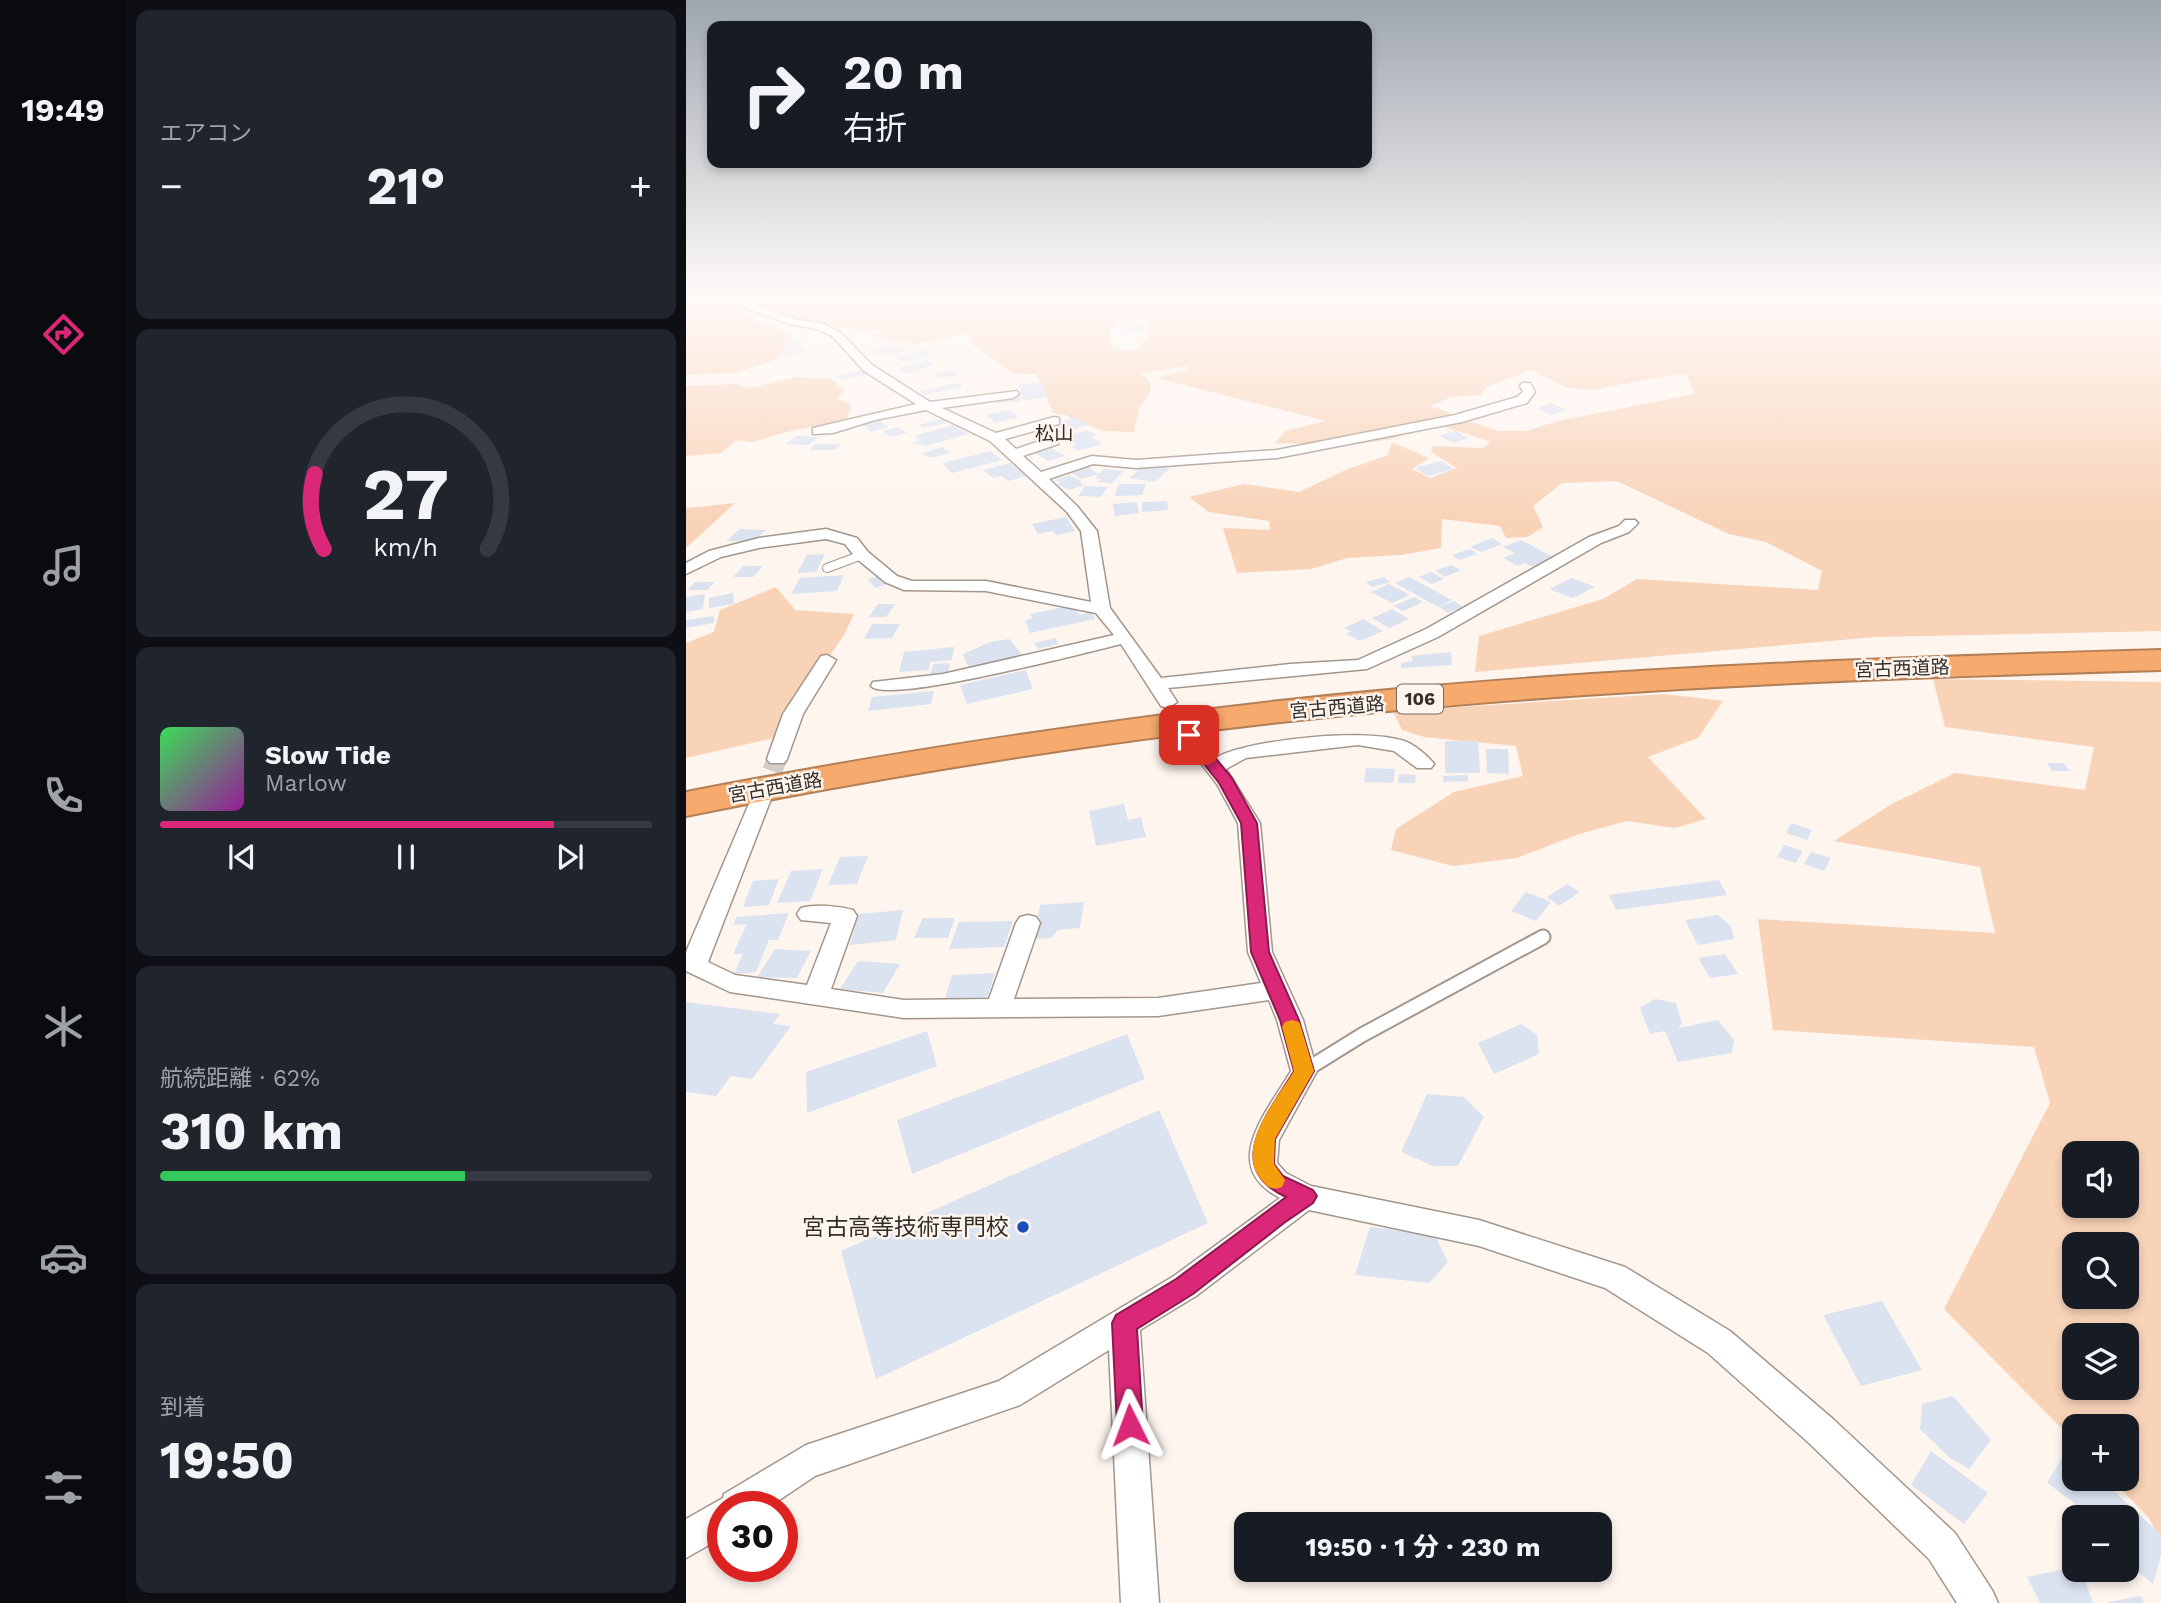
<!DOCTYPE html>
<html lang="ja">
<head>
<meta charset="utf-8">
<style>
	body { margin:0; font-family:"Work Sans","Noto Sans JP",sans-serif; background:#20242c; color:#f1f3f6; height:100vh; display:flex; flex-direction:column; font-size:26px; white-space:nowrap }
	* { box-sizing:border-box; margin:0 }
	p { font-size:23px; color:#9ea1a6 }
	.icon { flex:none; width:38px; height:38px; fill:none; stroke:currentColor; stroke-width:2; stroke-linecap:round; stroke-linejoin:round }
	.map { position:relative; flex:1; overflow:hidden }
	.sheet { display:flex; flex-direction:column; gap:10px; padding:10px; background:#0d0f14; width:560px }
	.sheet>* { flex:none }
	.hud { position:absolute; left:21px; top:21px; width:665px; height:147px; border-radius:14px; box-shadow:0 4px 10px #0003; background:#171b24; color:#f1f3f6; overflow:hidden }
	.buttons { position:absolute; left:1376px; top:1141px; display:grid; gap:14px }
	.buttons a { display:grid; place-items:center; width:77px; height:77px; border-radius:14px; background:#171b24; box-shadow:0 4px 10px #0003; font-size:35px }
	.speed { position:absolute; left:21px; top:1491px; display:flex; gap:14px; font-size:35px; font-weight:700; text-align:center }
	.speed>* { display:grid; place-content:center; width:91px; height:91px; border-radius:50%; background:#171b24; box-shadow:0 4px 10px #0003; line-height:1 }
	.speed .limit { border:10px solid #d22; background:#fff; color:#111 }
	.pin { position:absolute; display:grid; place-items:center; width:60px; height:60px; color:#fff; margin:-30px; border-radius:14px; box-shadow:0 4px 10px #0006 }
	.me { position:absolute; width:77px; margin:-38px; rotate:357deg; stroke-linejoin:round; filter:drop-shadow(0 0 5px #0008) }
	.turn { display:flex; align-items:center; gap:24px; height:147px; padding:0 21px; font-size:32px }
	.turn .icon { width:91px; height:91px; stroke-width:2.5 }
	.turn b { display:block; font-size:49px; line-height:60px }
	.big { font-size:52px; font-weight:700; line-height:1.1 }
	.sheet .card { flex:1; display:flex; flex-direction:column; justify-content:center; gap:10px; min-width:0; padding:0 24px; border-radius:14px; background:#20242c }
	.sheet .dial { align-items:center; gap:0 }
	.dial svg { height:182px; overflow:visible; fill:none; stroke:#363941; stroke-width:7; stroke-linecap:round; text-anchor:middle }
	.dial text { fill:#f1f3f6; stroke:none }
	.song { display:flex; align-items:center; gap:21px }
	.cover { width:84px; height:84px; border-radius:10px; background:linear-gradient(135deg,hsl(130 70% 55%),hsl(300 70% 35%)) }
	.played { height:7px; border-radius:4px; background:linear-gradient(90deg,#db2777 80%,#363941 80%) }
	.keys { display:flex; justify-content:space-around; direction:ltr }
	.heat { display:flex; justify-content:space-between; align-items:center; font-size:38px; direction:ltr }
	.charge { height:10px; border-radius:5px; background:linear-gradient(90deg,#34c759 62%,#363941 0) }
	.trip { position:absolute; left:548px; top:1512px; width:378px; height:70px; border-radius:14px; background:#171b24; box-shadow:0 4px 10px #0003; font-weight:700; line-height:70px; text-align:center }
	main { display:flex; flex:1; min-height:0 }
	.tab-bar { display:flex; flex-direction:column; width:126px; justify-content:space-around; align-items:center; background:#090b0e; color:#9ea1a6 }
	.tab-bar .icon { width:49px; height:49px }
	.tab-bar .active { color:#db2777 }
	.tab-bar b { font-size:32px; color:#f1f3f6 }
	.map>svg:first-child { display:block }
	.green { fill:#f8d3b8; fill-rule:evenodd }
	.building { fill:#dbe3f1 }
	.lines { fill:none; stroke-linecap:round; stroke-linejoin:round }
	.street-tunnel { stroke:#d6cdc8; stroke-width:20; stroke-dasharray:20 10; stroke-linecap:butt }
	.lane-far1-casing { stroke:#a3968c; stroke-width:10 }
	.lane-casing { stroke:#a3968c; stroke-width:17 }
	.street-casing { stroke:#a3968c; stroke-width:3 }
	.highway-casing { stroke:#b27f56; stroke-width:4 }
	.lane-far1 { stroke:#fff; stroke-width:8 }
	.lane { stroke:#fff; stroke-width:13 }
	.street { fill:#fff; fill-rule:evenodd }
	.highway { fill:#f6aa6d; fill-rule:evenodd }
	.route { fill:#db2777; stroke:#8e194d; stroke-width:2 }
	.slow { fill:#f59e0b }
	.poi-dot { fill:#1c4ebb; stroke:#fef5ef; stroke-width:2.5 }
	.labels { text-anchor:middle; stroke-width:5; stroke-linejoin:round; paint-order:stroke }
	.shield { fill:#fef5ef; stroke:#716a65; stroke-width:2 }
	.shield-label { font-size:18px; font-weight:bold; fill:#342e2a }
	.far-quarter-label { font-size:19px; fill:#332921; stroke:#fef5ef }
	.street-label { font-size:19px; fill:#342e2a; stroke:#fef5ef }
	.near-poi-label { font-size:23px; fill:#342e2a; stroke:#fef5ef; text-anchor:end }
</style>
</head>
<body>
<main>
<nav class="tab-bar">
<b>19:49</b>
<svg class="icon active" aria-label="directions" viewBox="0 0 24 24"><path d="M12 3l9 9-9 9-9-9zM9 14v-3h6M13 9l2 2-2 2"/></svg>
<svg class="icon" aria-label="music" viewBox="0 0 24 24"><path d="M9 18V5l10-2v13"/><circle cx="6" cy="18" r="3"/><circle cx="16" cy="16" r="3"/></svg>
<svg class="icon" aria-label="phone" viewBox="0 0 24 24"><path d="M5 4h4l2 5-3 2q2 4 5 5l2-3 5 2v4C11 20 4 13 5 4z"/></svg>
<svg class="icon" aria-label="climate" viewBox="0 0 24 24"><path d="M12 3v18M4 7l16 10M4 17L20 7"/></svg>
<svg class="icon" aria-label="car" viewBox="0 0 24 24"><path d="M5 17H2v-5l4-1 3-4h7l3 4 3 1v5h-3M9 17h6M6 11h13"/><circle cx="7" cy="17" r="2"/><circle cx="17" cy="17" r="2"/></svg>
<svg class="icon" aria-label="filters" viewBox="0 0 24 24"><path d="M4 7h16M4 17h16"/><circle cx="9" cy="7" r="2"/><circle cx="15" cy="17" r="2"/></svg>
</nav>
<section class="sheet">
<div class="card"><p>エアコン</p>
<div class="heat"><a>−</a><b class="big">21°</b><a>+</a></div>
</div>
<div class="card dial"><svg viewBox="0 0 100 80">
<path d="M14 69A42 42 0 1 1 86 69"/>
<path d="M14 69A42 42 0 0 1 10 36" stroke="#db2777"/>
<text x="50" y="56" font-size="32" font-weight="700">27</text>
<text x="50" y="72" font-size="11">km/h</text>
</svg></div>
<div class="card">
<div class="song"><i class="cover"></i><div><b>Slow Tide</b><p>Marlow</p></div></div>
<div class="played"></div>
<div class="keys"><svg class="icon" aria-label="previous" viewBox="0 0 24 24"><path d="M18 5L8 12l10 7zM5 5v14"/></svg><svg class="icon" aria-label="pause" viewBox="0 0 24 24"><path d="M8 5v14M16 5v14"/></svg><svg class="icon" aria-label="next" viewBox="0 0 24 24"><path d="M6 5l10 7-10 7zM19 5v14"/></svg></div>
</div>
<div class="card"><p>航続距離 · 62%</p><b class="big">310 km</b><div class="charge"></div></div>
<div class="card"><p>到着</p><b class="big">19:50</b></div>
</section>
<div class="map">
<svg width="1475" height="1603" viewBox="0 0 1475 1603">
	<rect width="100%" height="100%" fill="#fef5ef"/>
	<!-- green -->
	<path class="green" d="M0 295H1455V297L1475 302V631L1190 637 789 672 793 636 917 599 951 579 1132 590 1136 571 1080 542 1043 534 931 481 876 483 847 506 857 527 842 537 820 538 814 526 756 519 755 548 715 555 661 558 625 569 551 573 537 528 584 530 583 521 523 512 503 497 558 484 613 492 662 469 702 455 706 442 743 458 726 469 744 478 771 468 745 452 747 446 796 448 805 442 756 426 779 420 813 431H840L872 421 1009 394 1000 373 904 390 879 387 846 370 800 387 795 395 765 397 744 406 771 416 706 439 656 446 589 443 599 431 640 421 470 378 503 370 501 366 455 373 464 382V393L453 407 448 432 416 431 379 415 367 413 351 374H328L286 344 282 333 229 344 188 337 201 330C168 330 142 327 109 319 79 311 79 298 42 303L73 322 93 328 107 337 93 358 50 373 0 375ZM432 320 459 321 463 336 449 351 428 349 423 334Z
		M110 377 145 379 159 391 151 399 165 404 161 420 104 431 67 442 51 440 35 453 0 456V386L50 384 63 388Z
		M49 503 0 548V508Z
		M90 587 109 610 168 614 158 635 88 738 0 758V643L28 632 34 610Z
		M1247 679 1475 682V1541L1463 1518 1425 1479H1440V1426H1388V1441L1258 1309 1364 1103 1348 1047 1087 1030 1072 919 1309 933 1294 867 1148 841 1204 805 1269 773 1399 790 1408 747 1259 727ZM1388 1153H1440V1206H1388ZM1388 1244H1440V1297H1388ZM1388 1335H1440V1388H1388Z
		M978 694 1037 701 1012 738 962 757 1020 819 989 828 941 821 893 834 831 858 767 866 705 850 710 829 768 792 837 776 830 746 738 737 716 730 707 711Z"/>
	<!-- building -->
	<path class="building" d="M458 324V332H438L437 325Z
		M113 340 120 352 96 357 94 353 100 352 95 343Z
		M213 345 221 352 190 356 184 351Z
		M241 350 246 356 216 362 210 356Z
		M242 360 248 365 218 374 212 368Z
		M176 370 182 374 156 380 149 376Z
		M267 370 272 375 253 378 248 373Z
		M355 382 362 397 338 400 332 385Z
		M273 383 277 387 238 395 234 391Z
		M336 396 335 401 310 404 308 399Z
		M866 403 881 410 865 415 851 408Z
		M323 410 332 417 310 423 300 415Z
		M389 417 403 425 364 437 358 434 368 431 360 426Z
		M255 419 260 423 238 428 233 425Z
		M193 420 202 427 185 432 176 424Z
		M267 425 282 434 240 446 226 443 235 440 228 436Z
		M212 427 221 433 205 437 196 431Z
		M401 430 411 435 405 437 416 444 392 451 385 446 391 445 378 437Z
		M769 431 783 438 768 443 753 436Z
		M110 436 132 437 123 445 100 444Z
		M129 444H155L149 450H123Z
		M256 447 264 453 244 458 236 453Z
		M364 447 380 456 362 461 347 452Z
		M305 451 316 460 266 473 256 463Z
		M755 461 768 469 742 476 729 468Z
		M324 463 340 476 322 481 316 476 307 478 297 470Z
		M400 466 413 474 395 479 383 471Z
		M465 466 484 468 469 482 443 478 455 468 462 469Z
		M418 469 438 471 426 483 411 482 414 479 409 478Z
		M383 475 396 481 393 482 398 485 383 490 371 484 375 483 369 480Z
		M433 484H460L456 495 428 496Z
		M399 486 422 487 415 497 392 496Z
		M481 501 482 510 456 512V502Z
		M451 502 453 513 429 516 427 504Z
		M380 517 389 531 370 535 367 531 352 534 346 524Z
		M54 529 80 530 66 542 40 541Z
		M806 538 816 544 795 552 784 547Z
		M835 540 869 558 846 567 839 563 832 566 817 558 829 553 817 547Z
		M784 549 791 554 773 560 766 555Z
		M139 554 130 572 111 573 121 555Z
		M765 565 775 570 759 577 749 571Z
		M57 566H77L67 577H47Z
		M745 572 758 579 746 584 733 577Z
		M158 575 151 591 105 594 114 578Z
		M196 575 204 583 189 588 182 579Z
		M698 577 704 582 686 587 680 582Z
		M723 577 766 600 752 607 709 583Z
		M886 578 909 587 887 598 863 589Z
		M9 582H29L21 590H1Z
		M703 584 724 595 706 603 685 592Z
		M47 593 48 604 23 608V598Z
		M19 594 17 609 0 612V597Z
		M728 597 737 602 717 611 707 606Z
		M768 601 777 607 762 613 753 607Z
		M192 604H209L200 617H183Z
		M388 605 393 615 406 612 409 619 344 633 339 621 346 618 344 614Z
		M706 609 723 619 703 628 686 618Z
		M28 616V623L0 628V620Z
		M677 619 697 631 674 641 660 634 665 631 658 628Z
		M186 624H214L206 638 178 639Z
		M369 638 373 644 352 649 348 643Z
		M324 639 336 655 283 669 277 654 304 642Z
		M268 647 266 660 244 662 243 670 213 672 218 652Z
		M765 652 766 665 715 668V663L727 661 725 656Z
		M264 663 262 673 244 675 247 664Z
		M340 670 347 689 281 704 274 685Z
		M248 691 245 704 182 711 186 697Z
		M759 741H792L794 773H759Z
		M800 749H822L823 774 801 773Z
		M1361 763H1378L1383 771H1366Z
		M680 768 709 769 707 783 678 782Z
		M713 774 730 775 729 783H712Z
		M782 775V781L757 782V776Z
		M438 804 442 820 455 817 460 837 410 846 403 811Z
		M1105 823 1126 830 1121 840 1100 833Z
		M1098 845 1117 851 1110 863 1091 857Z
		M1125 852 1145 858 1138 871 1118 864Z
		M182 856 171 884 142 885 154 857Z
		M137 869 124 901 91 903 105 871Z
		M93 879 83 905 57 907 67 881Z
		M1033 880 1041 895 930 910 923 895Z
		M881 884 894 892 873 906 861 897Z
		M840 892 865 902 850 921 825 911Z
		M398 902 394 928 372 930 365 938 347 939 354 905Z
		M217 910 210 940 164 945 173 914Z
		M103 913 92 940H83L70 972 48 974 57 954H47L61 924 47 925 51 917Z
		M1032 915 1045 926 1048 939 1012 945 999 920Z
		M237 918H269L262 938H228Z
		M327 921 318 947 263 949 273 922Z
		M89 949 125 951 111 978 71 977Z
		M1039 954 1052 974 1024 978 1012 958Z
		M172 961 214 964 197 993 154 989Z
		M309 973 301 999 258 1001 266 975Z
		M969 999 990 1003 996 1023 992 1028 1032 1020 1048 1040 1046 1053 992 1062 979 1031 964 1034 954 1008Z
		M0 1002 94 1014 87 1024 105 1026 66 1079 45 1076 30 1096 0 1092Z
		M835 1024 851 1035 853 1054 808 1074 792 1043Z
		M241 1031 251 1066 121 1113 120 1072Z
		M441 1034 459 1079 226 1174 211 1120Z
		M741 1094 778 1097 798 1117 772 1166H747L715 1152Z
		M473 1110 522 1223 190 1379 155 1251Z
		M684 1227 749 1235 762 1262 743 1283 669 1275Z
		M1196 1301 1236 1370 1175 1386 1137 1315Z
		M1267 1396 1305 1440 1283 1469 1264 1458 1234 1429 1236 1404Z
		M1245 1451 1302 1493 1278 1524 1225 1485Z
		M1376 1458 1388 1467V1479H1404L1417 1489 1429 1492 1475 1535V1555L1467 1584 1440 1562V1517H1395L1399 1511 1361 1483Z
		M1388 1567V1570H1395L1407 1603H1354L1341 1577Z
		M1455 1596 1458 1603H1422V1602Z"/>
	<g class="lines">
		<!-- street-tunnel -->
		<path class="street-tunnel" d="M75 799 91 759"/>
		<!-- lane-far1 casing -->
		<g class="lane-far1-casing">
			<path id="lane-far1" d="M141 568 176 555"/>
		</g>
		<!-- lane casing -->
		<g class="lane-casing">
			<path id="lane" d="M618 1071 676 1035 857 937"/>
		</g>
		<!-- street casing -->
		<g class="street-casing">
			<path id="street" d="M55 302H63L109 319 138 324 154 332 186 365 244 402 331 391 333 394 327 398 256 408 310 433 368 417 373 418V424L319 439 330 449 362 438H372V444L337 456 355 472 406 456 450 460 591 450 769 415 831 397 837 392 834 386 836 383H844L849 392 841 403 776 422 591 458 450 468 407 464 363 479 391 506 411 531 424 608 475 678 604 664 672 660 740 629 903 537 933 526 939 520H949L952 523 943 532 915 543 752 637 681 669 482 688 491 702 482 708 475 706 435 644C402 652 200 705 185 686L187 682 257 674 428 635 410 613 300 591 218 590 199 582 170 558 159 544 140 539 73 548 35 557 0 574V563L23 551 73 538 140 529 171 538 182 552 211 576 226 581H300L405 602 395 531 381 512 304 441 240 410 189 420 147 433 127 434V428L230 404 178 371 146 336 131 329 103 324 55 306Z
				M141 655 150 660 117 714 101 759 98 763H84L81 759 97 714 135 656Z
				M503 729 510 731 531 757C567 739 679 728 718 741 728 744 742 756 748 764L745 768H731L708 751 672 745 560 758 540 769 574 823 586 952 617 1020 631 1071 593 1140 591 1163 600 1173 625 1186 793 1220 939 1267 1044 1331 1147 1419 1269 1533 1306 1590 1312 1603H1271L1243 1559 1123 1443 1022 1353 919 1288 793 1246 623 1210 510 1296 454 1330 473 1603H435L423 1350 334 1405 129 1476 83 1507H37V1537L0 1558V1519L37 1498 38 1494 120 1445 313 1381 488 1276 594 1198C532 1166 581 1112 605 1071L591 1020 583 1000 472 1016 218 1018 44 992 0 971V952L65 799 68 794H82L85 799 22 962 49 975 121 985 145 923 115 920 111 914 115 908C130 904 152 906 167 910L171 916 145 989 218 1000 303 999 330 923 334 917 342 915 350 917 354 923 328 999 472 998 575 983 562 952 552 823 531 784 493 735Z"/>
		</g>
		<!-- highway casing -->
		<g class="highway-casing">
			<path id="highway" d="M1475 650V670C1224 677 973 686 723 709 480 731 239 768 0 816V792C239 746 480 710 723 688 973 666 1224 657 1475 650Z"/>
		</g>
		<!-- lane-far1 -->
		<use href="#lane-far1" class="lane-far1"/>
		<!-- lane -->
		<use href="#lane" class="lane"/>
		<!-- street -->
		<use href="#street" class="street"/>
		<!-- highway -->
		<use href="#highway" class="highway"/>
	</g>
	<!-- sky -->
	<linearGradient id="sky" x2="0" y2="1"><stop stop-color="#9fa6b0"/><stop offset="0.57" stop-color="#fffaf8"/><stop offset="1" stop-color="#fffaf8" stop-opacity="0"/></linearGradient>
	<rect width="1475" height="519" fill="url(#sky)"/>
	<!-- route -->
	<path class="route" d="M503 731 508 732 546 778 571 823 583 952 613 1020 628 1071 589 1139 588 1164 597 1176 627 1190 631 1196 627 1203 598 1223 507 1294 451 1329 457 1425 453 1434 444 1438 435 1434 431 1425 426 1323 430 1315 490 1279 600 1197C535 1167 583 1113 608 1071L594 1020 565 952 555 823 533 783 495 735Z"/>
	<!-- slow -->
	<path class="slow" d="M606 1020 613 1022 615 1027 628 1071 589 1139 588 1164 599 1180 596 1187C585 1191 581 1187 574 1178 550 1146 591 1099 608 1071L596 1027 599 1022Z"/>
	<!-- markers -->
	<circle class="poi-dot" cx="337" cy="1227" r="7"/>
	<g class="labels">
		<!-- shield labels -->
		<rect class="shield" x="711" y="684.5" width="46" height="29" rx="5"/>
		<g class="shield-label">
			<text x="734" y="705">106</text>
		</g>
		<!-- far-quarter labels -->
		<g class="far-quarter-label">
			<text x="368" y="440">松山</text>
		</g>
		<!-- street labels -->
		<g class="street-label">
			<text transform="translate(1216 668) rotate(-2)" y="7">宮古西道路</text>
			<text transform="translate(651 707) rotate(-5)" y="7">宮古西道路</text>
			<text transform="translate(89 787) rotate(-10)" y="7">宮古西道路</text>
		</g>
		<!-- near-poi labels -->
		<g class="near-poi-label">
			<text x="323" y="1235">宮古高等技術専門校</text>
		</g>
	</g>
</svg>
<div class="buttons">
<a><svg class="icon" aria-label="sound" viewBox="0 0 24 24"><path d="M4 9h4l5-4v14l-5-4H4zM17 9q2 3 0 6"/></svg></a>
<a><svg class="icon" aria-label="search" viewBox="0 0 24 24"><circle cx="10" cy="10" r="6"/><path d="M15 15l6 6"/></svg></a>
<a><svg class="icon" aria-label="layers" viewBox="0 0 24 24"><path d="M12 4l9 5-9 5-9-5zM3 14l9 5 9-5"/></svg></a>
<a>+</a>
<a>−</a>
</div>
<div class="speed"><div class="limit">30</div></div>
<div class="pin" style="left:503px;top:735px;background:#d93025"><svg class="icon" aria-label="arrive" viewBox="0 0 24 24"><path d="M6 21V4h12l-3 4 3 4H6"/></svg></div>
<svg class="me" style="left:444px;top:1425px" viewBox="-20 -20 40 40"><path d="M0-17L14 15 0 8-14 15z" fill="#db2777" stroke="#fff" stroke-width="4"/></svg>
<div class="trip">19:50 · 1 分 · 230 m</div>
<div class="hud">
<div class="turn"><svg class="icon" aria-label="right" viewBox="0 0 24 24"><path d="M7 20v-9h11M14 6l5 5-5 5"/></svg><div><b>20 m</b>右折</div></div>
</div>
</div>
</main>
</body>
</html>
